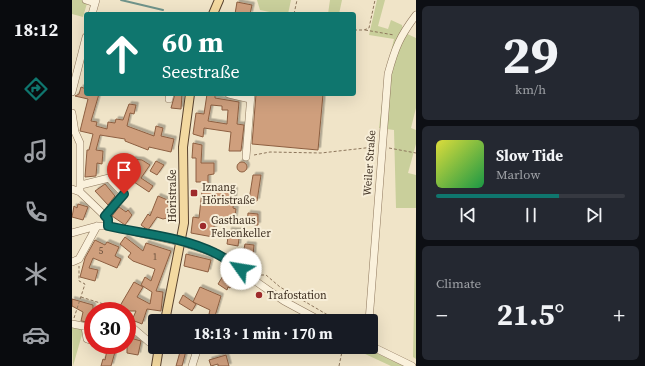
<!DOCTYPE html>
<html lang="en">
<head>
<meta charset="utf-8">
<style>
	body { margin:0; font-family:"Source Serif 4",serif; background:#242831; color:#f1f3f6; height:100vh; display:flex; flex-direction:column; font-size:15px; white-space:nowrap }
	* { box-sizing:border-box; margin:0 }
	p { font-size:13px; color:#9ea1a6 }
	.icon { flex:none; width:22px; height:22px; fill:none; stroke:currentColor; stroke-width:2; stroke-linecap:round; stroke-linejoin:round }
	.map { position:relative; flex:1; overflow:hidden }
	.panel { display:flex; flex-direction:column; gap:6px; padding:6px; background:#0d0f14; width:229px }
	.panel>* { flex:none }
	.top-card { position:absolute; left:12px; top:12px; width:272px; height:84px; border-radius:4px; box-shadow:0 4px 16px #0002; background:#0f766e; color:#fff; overflow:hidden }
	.speed { position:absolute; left:12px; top:302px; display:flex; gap:8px; font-size:20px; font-weight:700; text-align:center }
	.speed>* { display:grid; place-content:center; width:52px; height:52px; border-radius:50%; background:#171b24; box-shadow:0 4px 16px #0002; line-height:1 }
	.speed .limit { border:6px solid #d22; background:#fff; color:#111 }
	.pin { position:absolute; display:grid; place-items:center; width:34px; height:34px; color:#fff; margin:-41px -17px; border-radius:50% 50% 50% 0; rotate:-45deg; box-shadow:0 0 4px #0007 }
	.pin .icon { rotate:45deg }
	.me { position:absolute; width:44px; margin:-22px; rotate:302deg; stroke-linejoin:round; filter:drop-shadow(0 0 3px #0008) }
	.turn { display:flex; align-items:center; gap:14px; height:84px; padding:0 12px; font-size:18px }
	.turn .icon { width:52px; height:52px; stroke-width:2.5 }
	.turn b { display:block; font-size:28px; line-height:34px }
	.big { font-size:30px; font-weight:700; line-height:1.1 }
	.panel .tile { flex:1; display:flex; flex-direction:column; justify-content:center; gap:6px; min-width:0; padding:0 14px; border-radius:6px; background:#242831 }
	.panel .dial { align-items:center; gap:0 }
	.dial b { font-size:52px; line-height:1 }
	.song { display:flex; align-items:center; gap:12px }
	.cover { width:48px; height:48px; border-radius:6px; background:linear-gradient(135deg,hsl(60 70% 55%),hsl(140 70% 35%)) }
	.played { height:4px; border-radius:2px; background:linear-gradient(90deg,#0f766e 65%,#363941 65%) }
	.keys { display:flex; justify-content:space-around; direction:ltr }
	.heat { display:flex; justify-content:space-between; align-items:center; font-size:22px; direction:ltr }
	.trip { position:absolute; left:76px; top:314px; width:230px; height:40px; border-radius:4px; background:#171b24; box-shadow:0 4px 16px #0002; font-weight:700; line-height:40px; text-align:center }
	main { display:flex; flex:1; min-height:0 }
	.dock { display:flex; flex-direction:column; width:72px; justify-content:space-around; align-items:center; background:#090b0e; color:#9ea1a6 }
	.dock .icon { width:28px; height:28px }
	.dock .selected { color:#0f766e }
	.dock b { font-size:18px; color:#f1f3f6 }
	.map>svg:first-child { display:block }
	.green { fill:#c9cf9b }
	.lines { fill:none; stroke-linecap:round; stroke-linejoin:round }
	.stream { stroke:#6f938a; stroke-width:2 }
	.building { fill:#cf9f7d; stroke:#8d5f41; fill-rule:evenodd; filter:url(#shadow) }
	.minor-casing { stroke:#8d765c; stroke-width:8 }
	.major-casing { stroke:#5b4430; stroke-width:10 }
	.path { stroke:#8d765c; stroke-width:1; stroke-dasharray:3 2; stroke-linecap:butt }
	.minor { stroke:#faf1dc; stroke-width:7 }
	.major { stroke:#f3d9a0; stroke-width:8 }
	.route-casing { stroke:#0a4d48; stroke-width:10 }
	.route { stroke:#0f766e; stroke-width:7 }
	.poi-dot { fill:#9e2a2b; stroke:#f7eed8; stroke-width:1.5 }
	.labels { text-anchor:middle; stroke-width:4; stroke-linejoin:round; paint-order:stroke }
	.number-label { font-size:9px; fill:#624a37 }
	.street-label { font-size:11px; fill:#3d2e20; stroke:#f7eed8 }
	.poi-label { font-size:11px; fill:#3d2e20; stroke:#f7eed8; text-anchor:start }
</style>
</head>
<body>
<main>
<nav class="dock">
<b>18:12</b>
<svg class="icon selected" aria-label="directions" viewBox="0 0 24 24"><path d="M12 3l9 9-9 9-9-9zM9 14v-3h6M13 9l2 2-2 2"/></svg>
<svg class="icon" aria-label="music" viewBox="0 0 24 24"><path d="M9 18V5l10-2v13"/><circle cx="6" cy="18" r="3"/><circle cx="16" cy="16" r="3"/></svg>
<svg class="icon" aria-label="phone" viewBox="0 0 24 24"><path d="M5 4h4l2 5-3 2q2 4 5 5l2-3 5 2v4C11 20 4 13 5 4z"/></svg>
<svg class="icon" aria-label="climate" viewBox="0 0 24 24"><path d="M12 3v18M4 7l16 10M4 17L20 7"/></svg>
<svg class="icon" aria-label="car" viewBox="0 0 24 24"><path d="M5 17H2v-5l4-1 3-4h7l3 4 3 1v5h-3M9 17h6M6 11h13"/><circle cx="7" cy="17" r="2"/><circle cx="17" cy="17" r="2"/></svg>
</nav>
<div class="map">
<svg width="344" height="366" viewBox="0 0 344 366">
	<defs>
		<filter id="shadow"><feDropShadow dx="2.5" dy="-2.5" stdDeviation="0" flood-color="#0004"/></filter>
	</defs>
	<rect width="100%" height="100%" fill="#f0e4c8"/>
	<!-- green -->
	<path class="green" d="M0 0H16L11 17 0 14Z
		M185 0H219L216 14H207L188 10Z
		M258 0H270L267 14H256Z
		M305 0H313L306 26 316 29 319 20 330 25 331 32 344 38V108L339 128 344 130V144L336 173 344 175V208H324L322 130 307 128 314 72 322 39 297 35Z
		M344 211V359L341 357Z
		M0 327 9 329 11 331 1 366Z
		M278 347H292L331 366H319Z"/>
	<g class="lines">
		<!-- stream -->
		<path class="stream" d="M49 0 91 10"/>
	</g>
	<!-- building -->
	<path class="building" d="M165 2 180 5 178 14H163Z
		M9 87 14 89V94H27L19 121 25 122 24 126 35 129 36 122 43 123 44 119 51 120 57 104 64 105 62 114 58 113 55 126 82 136 84 126 91 128 89 136 102 139 99 152 77 147 76 150 53 141V139L28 135 24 150 31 151 30 164 25 163 24 176 13 177 15 150H17L21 134 8 131 16 99 3 96 7 94Z
		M103 94H110L109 109 99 108Z
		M135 94H143V98L167 102 165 124 172 125 169 151H157L159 132 132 128 131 137 121 134 124 113 132 114ZM139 105 150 106V110H156L155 124 136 121Z
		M184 94H251L246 150 180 144Z
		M121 143 130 145 129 163H142V174L136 175V189L152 191 153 189 163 190 161 208 164 209 162 222 143 218 141 237 119 233 121 217 127 218 131 182H124V158H120Z
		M48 158 54 164 61 159 70 160 78 165 69 178 81 186 77 192 62 182 51 186 47 181 44 173 50 168 44 161Z
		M84 161 92 165 85 175 78 171Z
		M165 167a5 5 0 1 1 10 0a5 5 0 1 1-10 0Z
		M181 175H189L185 201 177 200Z
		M33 184 43 196 36 205 23 191Z
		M86 196 98 201 100 205 95 218 91 219 85 217 76 230 69 225 76 214 78 216Z
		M6 204 16 207 11 220 0 217 2 206 5 208Z
		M47 207 54 212 56 210 60 215 53 225 40 216Z
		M176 213 186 214V225H175Z
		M157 230 168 231 166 246 155 244Z
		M53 237 71 251 74 243 99 251 84 291 91 292 89 311 75 309 70 324 60 320 64 311H55L53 309V311H45L62 282 71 287 65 297 78 304 80 292 69 285 73 277 79 281 83 269 61 261 56 257 59 253 48 244Z
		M23 240 33 245 35 242 47 247 43 256 49 259 45 268 21 258 17 268 26 270 23 281 8 277 13 258Z
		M173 244 182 245 181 255 171 254Z
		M114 254 139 260 136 272 112 266Z
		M154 271 165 278 158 288 156 287 155 290 146 284Z
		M128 287 149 296 143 316 137 314 138 310 121 302Z
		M111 295 124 304 120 311 107 303Z
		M0 299 21 305V323L9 321 11 312 0 306Z
		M55 337 69 341 66 355 55 353Z
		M36 345H45L39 366H29L31 359 33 360Z
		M94 347H115L110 366H104L108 352 94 349Z
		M154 355 157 366H146V364L139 366 137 360Z"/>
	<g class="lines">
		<!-- minor casing -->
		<g class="minor-casing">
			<path id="minor" d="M14 0 23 3
				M20 14 24 0
				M0 92 14 37
				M157 94 178 99
				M97 99 98 94
				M0 113 3 132 8 143V192
				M174 157 179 94
				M9 185 37 178 52 194 33 216
				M0 189 8 192 33 216 36 219V226
				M0 233 25 226H36L109 242 143 253 212 301 249 321
				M0 262 7 259 25 226
				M297 321 316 74C323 48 328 36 344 15
				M55 323 83 347
				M0 324 21 328
				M13 327 15 339 21 341
				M299 346 340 366
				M120 366 126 347"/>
		</g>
		<!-- major casing -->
		<g class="major-casing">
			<path id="major" d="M141 14 147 0
				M93 321 112 223 111 147 118 94
				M84 366 87 347"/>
		</g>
		<!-- path -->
		<path class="path" d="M222 14 225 0
			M282 30H292L297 28 303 0
			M293 30 322 35
			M317 148 344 153
			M182 155 198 152 249 153 302 147
			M189 275H194L208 287 266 321
			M9 297 38 306 43 310
			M2 318 13 284 7 281V266
			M267 366 271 347"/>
		<!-- minor -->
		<use href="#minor" class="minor"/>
		<!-- major -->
		<use href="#major" class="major"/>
	</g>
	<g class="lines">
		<!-- route casing -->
		<g class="route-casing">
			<path id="route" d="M52 194 33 216 36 219V226C71 234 111 237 143 253 152 257 161 264 169 269"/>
		</g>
		<!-- route -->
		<use href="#route" class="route"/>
	</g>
	<!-- markers -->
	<g class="poi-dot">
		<rect x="118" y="189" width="8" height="8" rx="2"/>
		<circle cx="131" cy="226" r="4"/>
		<circle cx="187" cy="295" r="4"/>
	</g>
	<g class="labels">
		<!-- number labels -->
		<g class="number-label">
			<text x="29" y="254">5</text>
			<text x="83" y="260">1</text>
		</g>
		<!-- street labels -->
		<g class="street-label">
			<text transform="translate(297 163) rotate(-86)" y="4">Weiler Straße</text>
			<text transform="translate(100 196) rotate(-90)" y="4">Höristraße</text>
		</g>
		<!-- poi labels -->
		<g class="poi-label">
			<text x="130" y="191">Iznang<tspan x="130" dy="13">Höristraße</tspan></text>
			<text x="139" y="224">Gasthaus<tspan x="139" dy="13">Felsenkeller</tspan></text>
			<text x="195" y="299">Trafostation</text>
		</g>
	</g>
</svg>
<div class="speed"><div class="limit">30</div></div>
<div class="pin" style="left:52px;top:194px;background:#d93025"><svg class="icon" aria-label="arrive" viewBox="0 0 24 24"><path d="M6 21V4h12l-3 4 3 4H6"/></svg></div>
<svg class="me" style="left:169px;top:269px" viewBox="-20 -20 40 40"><circle r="19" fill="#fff"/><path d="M0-13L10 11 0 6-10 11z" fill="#0f766e"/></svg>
<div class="trip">18:13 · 1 min · 170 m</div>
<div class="top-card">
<div class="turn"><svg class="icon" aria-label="ahead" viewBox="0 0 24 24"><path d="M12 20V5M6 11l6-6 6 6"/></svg><div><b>60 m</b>Seestraße</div></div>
</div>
</div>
<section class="panel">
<div class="tile dial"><b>29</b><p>km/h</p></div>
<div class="tile">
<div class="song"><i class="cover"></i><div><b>Slow Tide</b><p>Marlow</p></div></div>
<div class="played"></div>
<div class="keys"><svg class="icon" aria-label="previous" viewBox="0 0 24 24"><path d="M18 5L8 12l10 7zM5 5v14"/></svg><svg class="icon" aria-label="pause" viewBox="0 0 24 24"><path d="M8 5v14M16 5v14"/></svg><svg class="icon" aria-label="next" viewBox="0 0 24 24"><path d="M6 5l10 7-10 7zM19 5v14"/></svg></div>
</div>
<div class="tile"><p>Climate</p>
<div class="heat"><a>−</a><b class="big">21.5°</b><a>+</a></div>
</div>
</section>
</main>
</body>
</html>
